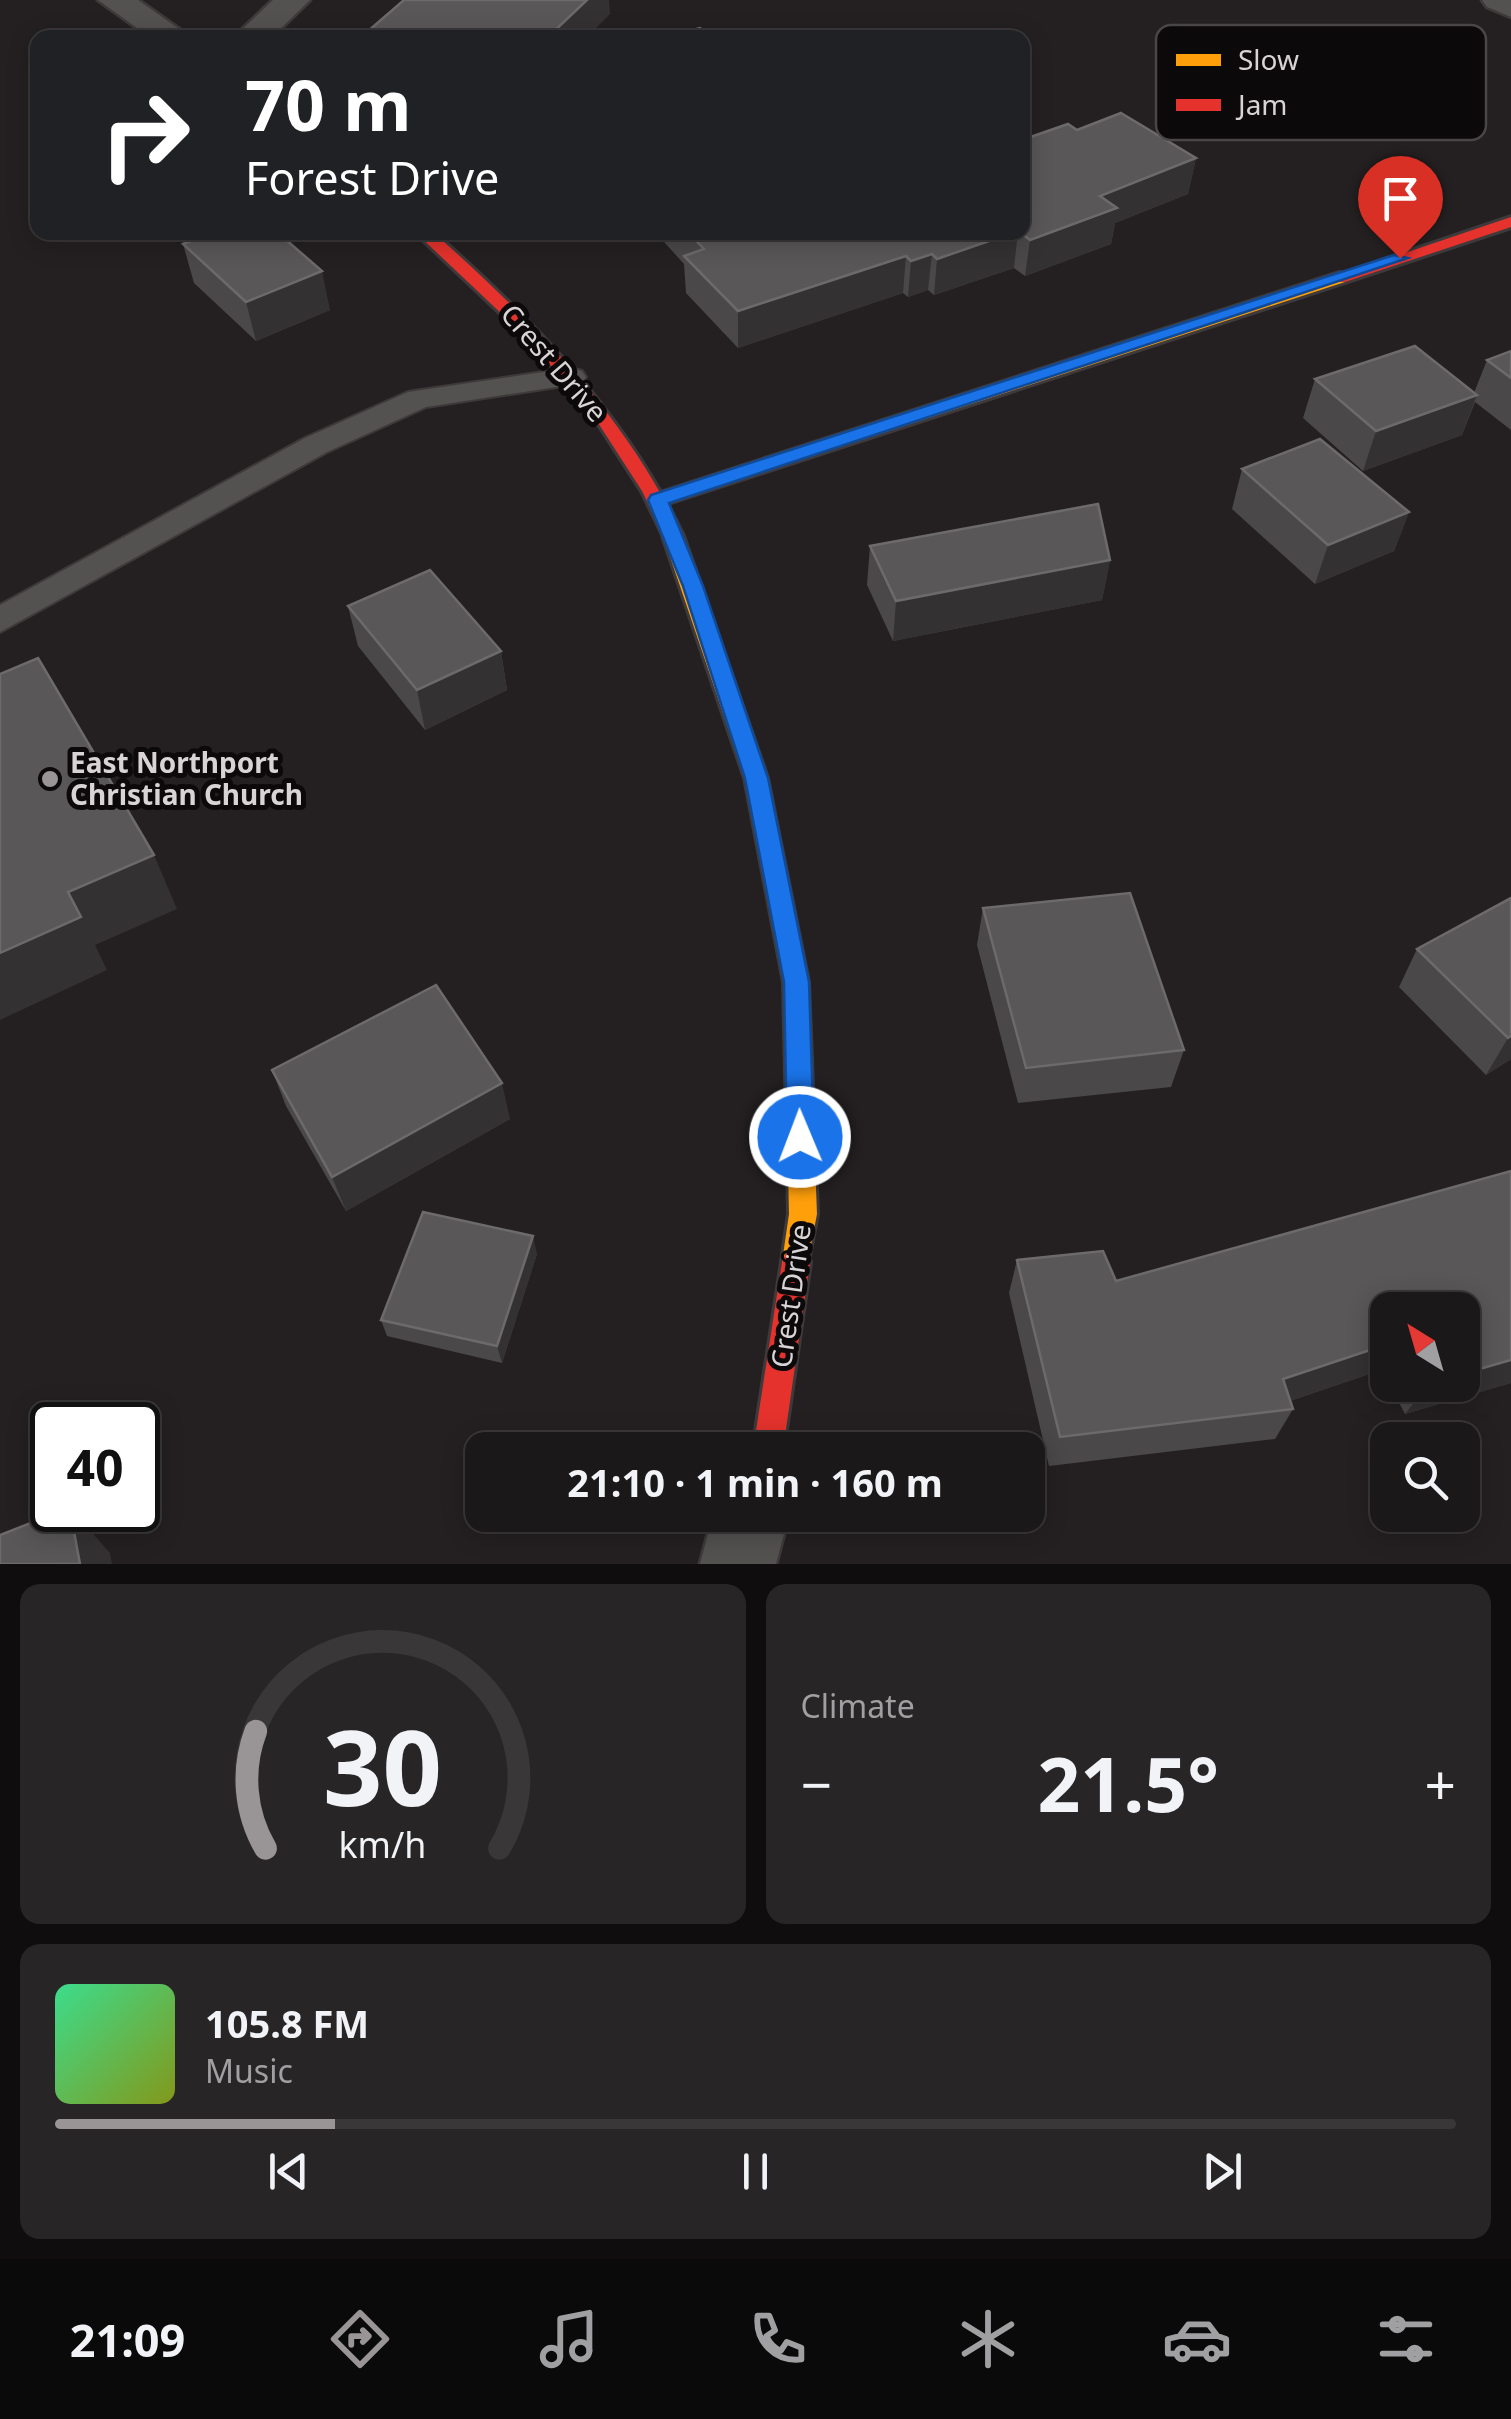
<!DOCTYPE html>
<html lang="en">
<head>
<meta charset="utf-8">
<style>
	body { margin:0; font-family:"Noto Sans",sans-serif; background:#282526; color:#f1f3f6; height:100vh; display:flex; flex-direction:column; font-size:38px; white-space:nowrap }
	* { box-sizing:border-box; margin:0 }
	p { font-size:32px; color:#a0a0a2 }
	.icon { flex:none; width:55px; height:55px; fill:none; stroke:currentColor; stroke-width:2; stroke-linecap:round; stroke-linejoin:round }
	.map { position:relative; height:1564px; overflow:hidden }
	.sheet { display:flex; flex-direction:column; gap:20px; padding:20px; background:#0f0d0e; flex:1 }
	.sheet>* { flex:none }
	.top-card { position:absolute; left:30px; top:30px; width:1000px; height:210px; border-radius:20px; box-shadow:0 5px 25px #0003,0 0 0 2px #393738; background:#202124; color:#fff; overflow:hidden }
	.needle { width:65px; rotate:323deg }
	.controls { position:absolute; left:1370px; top:1292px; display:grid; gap:20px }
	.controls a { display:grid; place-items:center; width:110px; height:110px; border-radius:20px; background:#1b1819; box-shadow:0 5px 25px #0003,0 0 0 2px #393738; font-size:50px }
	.speed { position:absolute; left:30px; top:1402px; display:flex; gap:20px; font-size:50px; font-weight:700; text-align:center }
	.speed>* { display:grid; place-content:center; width:130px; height:130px; border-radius:50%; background:#1b1819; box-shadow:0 5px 25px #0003,0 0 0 2px #393738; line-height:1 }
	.speed .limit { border:5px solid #111; border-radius:15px; background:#fff; color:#111 }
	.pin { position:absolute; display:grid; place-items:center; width:85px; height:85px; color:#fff; margin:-102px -42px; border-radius:50% 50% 50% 0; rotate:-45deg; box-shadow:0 0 10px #0007 }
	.pin .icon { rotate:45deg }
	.me { position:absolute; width:110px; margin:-55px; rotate:359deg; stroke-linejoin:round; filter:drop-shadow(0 0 8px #0008) }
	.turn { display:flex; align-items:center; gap:35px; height:210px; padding:0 50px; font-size:45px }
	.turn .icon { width:130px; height:130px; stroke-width:2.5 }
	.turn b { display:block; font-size:70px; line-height:85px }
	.big { font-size:75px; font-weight:700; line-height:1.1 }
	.sheet .widget { flex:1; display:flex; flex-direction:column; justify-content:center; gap:15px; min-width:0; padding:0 35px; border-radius:20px; background:#282526 }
	.sheet .dial { align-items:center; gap:0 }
	.dial svg { height:260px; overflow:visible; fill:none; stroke:#393738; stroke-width:7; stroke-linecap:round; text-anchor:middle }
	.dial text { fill:#f1f3f6; stroke:none }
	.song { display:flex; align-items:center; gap:30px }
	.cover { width:120px; height:120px; border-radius:15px; background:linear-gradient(135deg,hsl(150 70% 55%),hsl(70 70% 35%)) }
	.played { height:10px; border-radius:5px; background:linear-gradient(90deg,#999596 20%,#393738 20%) }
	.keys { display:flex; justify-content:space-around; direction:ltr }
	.heat { display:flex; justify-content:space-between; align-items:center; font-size:55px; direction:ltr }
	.sheet .tiles { flex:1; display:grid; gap:20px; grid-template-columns:1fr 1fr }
	.widget:last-child { grid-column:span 2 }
	.trip { position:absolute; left:465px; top:1432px; width:580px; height:100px; border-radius:20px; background:#1b1819; box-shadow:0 5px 25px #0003,0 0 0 2px #393738; font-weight:700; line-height:100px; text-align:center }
	.tab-bar { display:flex; height:160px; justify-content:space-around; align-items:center; background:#0b0a0a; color:#a0a0a2 }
	.tab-bar .icon { width:70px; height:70px }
	.tab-bar .active { color:#999596 }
	.tab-bar b { font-size:45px; color:#f1f3f6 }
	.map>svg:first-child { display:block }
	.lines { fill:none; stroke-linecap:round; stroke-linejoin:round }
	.lane-casing { stroke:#3e3a3b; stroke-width:4 }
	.street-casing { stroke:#3e3a3b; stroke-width:5 }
	.slow-casing { stroke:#3e3a3b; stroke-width:6 }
	.jam-casing { stroke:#3e3a3b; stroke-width:6 }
	.lane { fill:#545151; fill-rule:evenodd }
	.street { fill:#545151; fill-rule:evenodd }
	.slow { fill:#ff9f0a; fill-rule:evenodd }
	.jam { fill:#e5322d; fill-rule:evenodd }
	.wall { fill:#4a4849 }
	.shaded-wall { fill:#343132 }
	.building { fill:#595758; stroke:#6d6a6b; stroke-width:2.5 }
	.route { fill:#1a73e8; stroke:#114b97; stroke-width:2.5 }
	.poi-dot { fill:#999596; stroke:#0c090a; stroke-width:4 }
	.labels { text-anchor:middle; stroke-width:10; stroke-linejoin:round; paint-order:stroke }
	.street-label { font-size:28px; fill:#d8d4d5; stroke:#0c090a }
	.poi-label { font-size:28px; font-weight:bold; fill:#d8d4d5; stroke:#0c090a; text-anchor:start }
	.key { fill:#0c090a; stroke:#494647; stroke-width:2.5 }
	.key-label { font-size:28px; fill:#d8d4d5 }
</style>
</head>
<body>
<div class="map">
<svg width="1511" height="1564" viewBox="0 0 1511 1564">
	<rect width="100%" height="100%" fill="#242021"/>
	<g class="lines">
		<!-- lane casing -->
		<g class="lane-casing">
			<path id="lane" d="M571 368 582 371 586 377 582 383 426 407 327 452 0 632V605L305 438 408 392Z"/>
		</g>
		<!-- street casing -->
		<g class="street-casing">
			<path id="street" d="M98 0H138L192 38H151Z
				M273 0H310L271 38H233Z
				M1482 0H1511V17L1487 7Z
				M713 1515H789L776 1564H700Z"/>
		</g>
		<!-- slow casing -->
		<g class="slow-casing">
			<path id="slow" d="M1339 273 1345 274V282L665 504H651L648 500 651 496Z
				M673 529 683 536 767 778 808 982 817 1214 806 1271 796 1275 786 1271 782 1262 789 1214 784 982 745 778 663 536Z"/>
		</g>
		<!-- jam casing -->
		<g class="jam-casing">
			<path id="jam" d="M1511 217V227L1345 282H1333L1331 278Z
				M415 232H433C534 322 624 413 683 536L680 541H666L642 491 591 412 526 337Z
				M796 1249 806 1253 810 1262 783 1450H753L782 1262 786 1253Z"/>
		</g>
		<!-- lane -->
		<use href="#lane" class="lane"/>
		<!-- street -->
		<use href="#street" class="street"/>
		<!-- slow -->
		<use href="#slow" class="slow"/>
		<!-- jam -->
		<use href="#jam" class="jam"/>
	</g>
	<!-- wall -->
	<path class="wall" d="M1077 130 1196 158 1188 194 1115 223 1111 244 1025 276 1014 268 934 295 928 290 908 297 903 293 738 348 686 293 684 264 655 232H1022Z
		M183 244 330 310 256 341 194 283Z
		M1511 351V430L1475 402 1462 435 1363 471 1303 418 1315 379 1474 393 1487 360Z
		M1242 469 1409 512 1394 551 1315 584 1232 509Z
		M870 546 1110 560 1102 600 893 641 867 585Z
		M348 606 501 651 507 690 425 730 358 646Z
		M1511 898V1059L1486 1075 1399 987 1417 949Z
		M983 908 1184 1050 1171 1087 1018 1103 977 945Z
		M272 1070 510 1119 346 1211 286 1106Z
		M1511 1171V1383L1405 1414 1390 1385H1462L1388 1310V1381L1381 1370 1290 1401 1293 1409 1275 1439 1049 1466 1009 1293 1017 1260 1116 1281Z
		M537 1254 502 1363 387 1336 381 1320Z"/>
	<!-- shaded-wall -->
	<path class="shaded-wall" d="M587 0H609L610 14 586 38H547Z
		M1196 158 1188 194 1115 223 1111 244 1025 276 1030 240 1100 196Z
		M1015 232H1018L1014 268 934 295 937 259Z
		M932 254 928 290 908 297 911 261Z
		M906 256 903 293 738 348V311Z
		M322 271 330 310 256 341 246 302Z
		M1477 395 1462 435 1363 471 1376 431Z
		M1409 512 1394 551 1315 584 1328 545Z
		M1110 560 1102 600 893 641 896 601Z
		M501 651 507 690 425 730 417 690Z
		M154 855 177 909 95 945 107 970 0 1020V953L68 892Z
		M1511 1036V1059L1486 1075 1508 1038Z
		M502 1083 510 1119 346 1211 332 1177Z
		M533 1236 537 1254 502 1363 497 1346Z
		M1388 1344V1360L1381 1370 1266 1409 1283 1379Z
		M1511 1360V1383L1405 1414 1428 1385H1462V1374Z
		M70 1510H72L110 1553 112 1564H80Z"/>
	<!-- building -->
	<path class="building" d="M404 0H587L547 38H360Z
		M700 28 711 38H659Z
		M1121 113 1196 158 1100 196 1117 208 1030 240 1020 232H1022V140L1068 124 1077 130Z
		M213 232H277L322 271 246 302 183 244Z
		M688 232H1015L937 259 932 254 911 261 906 256 738 311 684 256 704 249Z
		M1415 346 1477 395 1376 431 1315 379Z
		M1511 351V378L1487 360Z
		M1320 439 1409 512 1328 545 1242 469Z
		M1098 504 1110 560 896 601 870 546Z
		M430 570 501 651 417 690 348 606Z
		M38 658 154 855 68 892 81 917 0 953V674Z
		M1130 893 1184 1050 1026 1068 983 908Z
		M1511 898V1036L1508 1038 1417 949Z
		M436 985 502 1083 332 1177 272 1070Z
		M1511 1171V1360L1462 1374V1310H1388V1344L1283 1379 1293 1409 1060 1437 1017 1260 1103 1251 1116 1281Z
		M423 1212 533 1236 497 1346 381 1320Z
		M64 1510H70L80 1564H0V1535Z"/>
	<!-- route -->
	<path class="route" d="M1394 255 1408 258 669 503 703 586 768 778 809 982 814 1137 810 1145 800 1149 791 1145 787 1137 784 982 745 778 683 586 648 500 651 495Z"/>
	<!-- markers -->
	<circle class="poi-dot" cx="50" cy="779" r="10"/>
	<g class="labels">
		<!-- street labels -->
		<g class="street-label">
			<text transform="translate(554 363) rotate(49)" y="10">Crest Drive</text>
			<text transform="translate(791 1296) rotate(-82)" y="10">Crest Drive</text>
		</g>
		<!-- poi labels -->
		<g class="poi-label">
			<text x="70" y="773">East Northport<tspan x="70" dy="32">Christian Church</tspan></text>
		</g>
	</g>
	<!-- legend -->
	<rect x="1156" y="25" width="330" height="115" rx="15" class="key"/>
	<rect x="1176" y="54" width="45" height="12" fill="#ff9f0a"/>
	<rect x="1176" y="99" width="45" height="12" fill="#e5322d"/>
	<g class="key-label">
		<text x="1238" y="70">Slow</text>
		<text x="1238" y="115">Jam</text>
	</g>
</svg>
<div class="controls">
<a><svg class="needle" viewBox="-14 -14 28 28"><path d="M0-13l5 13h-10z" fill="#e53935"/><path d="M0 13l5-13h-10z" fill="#a0a0a2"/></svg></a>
<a><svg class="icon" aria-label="search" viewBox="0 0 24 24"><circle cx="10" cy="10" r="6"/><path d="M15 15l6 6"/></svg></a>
</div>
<div class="speed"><div class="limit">40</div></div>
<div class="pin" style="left:1400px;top:258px;background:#d93025"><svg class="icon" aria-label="arrive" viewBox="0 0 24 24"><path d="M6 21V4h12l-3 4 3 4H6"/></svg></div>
<svg class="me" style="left:800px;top:1137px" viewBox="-20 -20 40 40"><circle r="17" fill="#1a73e8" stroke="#fff" stroke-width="3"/><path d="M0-11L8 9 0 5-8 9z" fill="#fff"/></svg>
<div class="trip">21:10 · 1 min · 160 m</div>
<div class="top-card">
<div class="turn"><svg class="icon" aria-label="right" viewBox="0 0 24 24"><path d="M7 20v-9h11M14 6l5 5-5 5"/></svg><div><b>70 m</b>Forest Drive</div></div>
</div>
</div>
<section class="sheet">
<div class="tiles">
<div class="widget dial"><svg viewBox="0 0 100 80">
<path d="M14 69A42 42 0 1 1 86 69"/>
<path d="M14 69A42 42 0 0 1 11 33" stroke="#999596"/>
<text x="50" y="56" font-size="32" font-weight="700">30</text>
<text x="50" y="72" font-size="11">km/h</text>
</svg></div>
<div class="widget"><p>Climate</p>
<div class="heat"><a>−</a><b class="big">21.5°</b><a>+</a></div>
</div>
<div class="widget">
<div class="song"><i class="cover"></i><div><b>105.8 FM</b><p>Music</p></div></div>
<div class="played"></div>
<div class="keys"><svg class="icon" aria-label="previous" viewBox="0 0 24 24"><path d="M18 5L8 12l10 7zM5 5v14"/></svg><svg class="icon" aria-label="pause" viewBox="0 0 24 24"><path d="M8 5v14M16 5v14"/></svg><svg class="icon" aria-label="next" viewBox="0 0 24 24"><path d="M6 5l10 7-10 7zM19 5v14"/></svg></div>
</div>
</div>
</section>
<nav class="tab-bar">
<b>21:09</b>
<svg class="icon active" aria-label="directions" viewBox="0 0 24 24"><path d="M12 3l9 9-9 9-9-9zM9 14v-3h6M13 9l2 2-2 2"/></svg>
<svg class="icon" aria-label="music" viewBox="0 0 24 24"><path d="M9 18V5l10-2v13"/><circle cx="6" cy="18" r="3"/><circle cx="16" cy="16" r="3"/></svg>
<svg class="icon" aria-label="phone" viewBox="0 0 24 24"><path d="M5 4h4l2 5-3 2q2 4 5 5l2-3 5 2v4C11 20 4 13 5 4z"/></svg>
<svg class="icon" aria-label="climate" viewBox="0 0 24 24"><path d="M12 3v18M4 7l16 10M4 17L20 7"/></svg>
<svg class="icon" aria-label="car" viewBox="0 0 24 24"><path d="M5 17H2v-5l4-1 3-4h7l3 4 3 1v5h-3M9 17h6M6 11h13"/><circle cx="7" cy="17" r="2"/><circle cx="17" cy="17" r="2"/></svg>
<svg class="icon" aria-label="filters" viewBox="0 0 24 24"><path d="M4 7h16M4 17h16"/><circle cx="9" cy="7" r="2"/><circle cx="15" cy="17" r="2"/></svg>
</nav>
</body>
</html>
